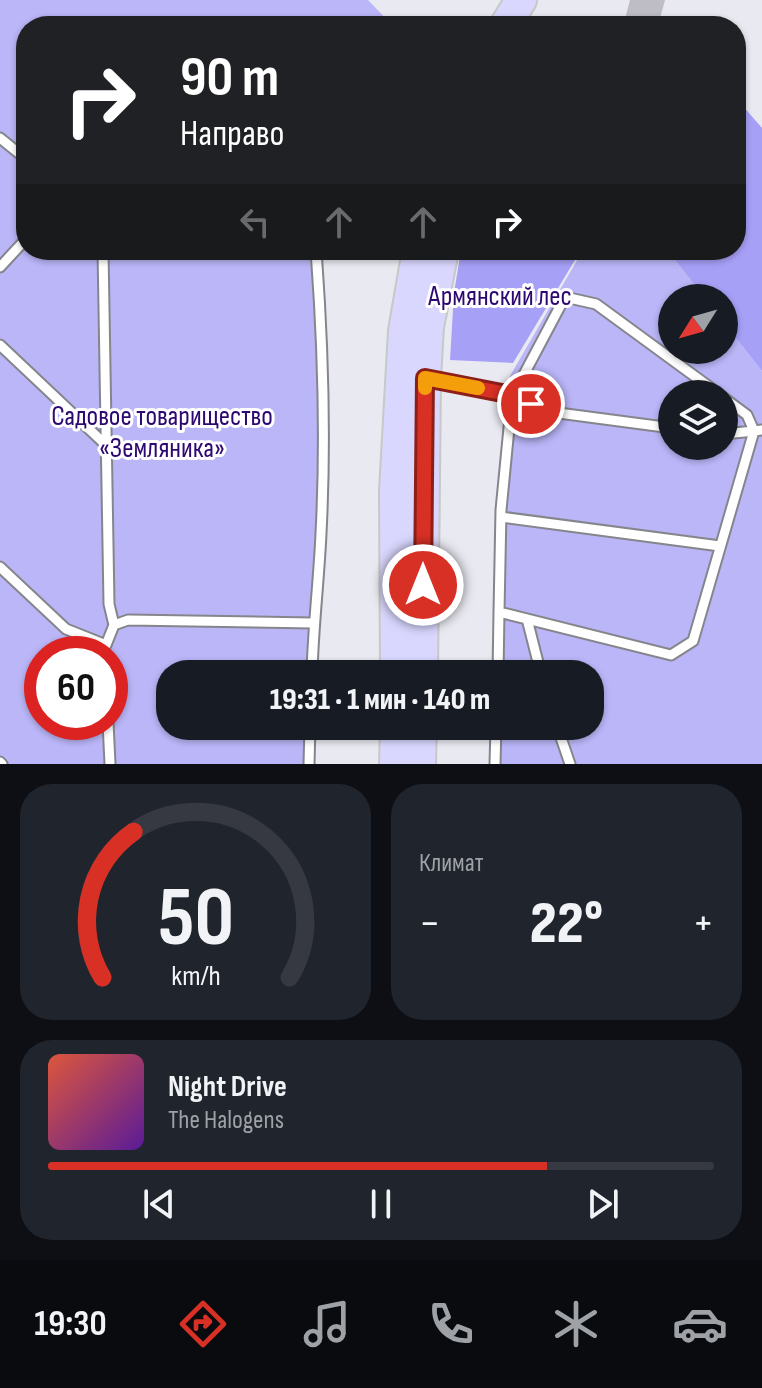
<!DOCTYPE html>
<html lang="ru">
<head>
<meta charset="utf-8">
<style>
	body { margin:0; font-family:"Sofia Sans Condensed",sans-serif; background:#20242c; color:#f1f3f6; height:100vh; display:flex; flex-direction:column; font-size:30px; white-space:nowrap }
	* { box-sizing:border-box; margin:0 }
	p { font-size:26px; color:#9ea1a6 }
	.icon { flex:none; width:44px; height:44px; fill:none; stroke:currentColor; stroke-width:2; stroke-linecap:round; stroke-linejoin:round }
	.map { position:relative; height:764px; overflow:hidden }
	.panel { display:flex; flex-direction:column; gap:20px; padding:20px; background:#0d0f14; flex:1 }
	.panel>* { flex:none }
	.hud { position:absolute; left:16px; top:16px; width:730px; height:244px; border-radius:32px; box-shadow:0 2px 6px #0004; background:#202124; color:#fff; overflow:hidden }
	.needle { width:52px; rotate:233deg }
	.controls { position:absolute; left:658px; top:284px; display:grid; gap:16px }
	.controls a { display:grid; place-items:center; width:80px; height:80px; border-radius:50%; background:#171b24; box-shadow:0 2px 6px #0004; font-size:40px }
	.speed { position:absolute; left:24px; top:636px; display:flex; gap:16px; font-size:40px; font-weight:700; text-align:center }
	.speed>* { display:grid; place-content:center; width:104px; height:104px; border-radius:50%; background:#171b24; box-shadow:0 2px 6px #0004; line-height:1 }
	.speed .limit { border:12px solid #d22; background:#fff; color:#111 }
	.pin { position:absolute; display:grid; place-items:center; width:68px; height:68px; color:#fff; margin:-34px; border:4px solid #fff; border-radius:50%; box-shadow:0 2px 8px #0007 }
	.me { position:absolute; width:88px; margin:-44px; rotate:0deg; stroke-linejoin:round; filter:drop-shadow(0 0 6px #0008) }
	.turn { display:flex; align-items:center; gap:28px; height:168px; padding:0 32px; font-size:36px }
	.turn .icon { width:104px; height:104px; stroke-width:2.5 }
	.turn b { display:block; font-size:56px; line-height:68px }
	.lanes { display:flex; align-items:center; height:76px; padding:0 32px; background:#0003; justify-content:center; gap:40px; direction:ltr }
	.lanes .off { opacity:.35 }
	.big { font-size:60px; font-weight:800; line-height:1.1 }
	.panel .widget { flex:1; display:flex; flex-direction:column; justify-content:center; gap:12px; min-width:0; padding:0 28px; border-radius:32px; background:#20242c }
	.panel .dial { align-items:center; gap:0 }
	.dial svg { height:208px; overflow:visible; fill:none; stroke:#363941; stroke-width:7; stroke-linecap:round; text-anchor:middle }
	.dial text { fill:#f1f3f6; stroke:none }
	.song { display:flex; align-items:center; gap:24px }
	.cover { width:96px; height:96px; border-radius:12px; background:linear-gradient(135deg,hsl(10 70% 55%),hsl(270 70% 35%)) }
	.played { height:8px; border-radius:4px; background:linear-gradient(90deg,#d93025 75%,#363941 75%) }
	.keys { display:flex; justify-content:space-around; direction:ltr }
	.heat { display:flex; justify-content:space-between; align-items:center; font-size:44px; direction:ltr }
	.panel .tiles { flex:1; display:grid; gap:20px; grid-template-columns:1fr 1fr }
	.widget:last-child { grid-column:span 2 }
	.trip { position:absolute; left:156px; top:660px; width:448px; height:80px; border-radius:32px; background:#171b24; box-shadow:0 2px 6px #0004; font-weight:800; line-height:80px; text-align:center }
	.tabs { display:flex; height:128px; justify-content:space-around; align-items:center; background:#090b0e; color:#9ea1a6 }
	.tabs .icon { width:56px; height:56px }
	.tabs .current { color:#d93025 }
	.tabs b { font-size:36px; color:#f1f3f6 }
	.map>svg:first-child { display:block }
	.green { fill:#bab6f8; fill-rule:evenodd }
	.forest { fill:#a7a0f7 }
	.building { fill:#bebdc5 }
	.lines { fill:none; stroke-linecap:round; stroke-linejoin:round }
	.lane-casing { stroke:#85858c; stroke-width:13 }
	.primary-casing { stroke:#c8c8c8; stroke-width:34 }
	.lane { stroke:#fff; stroke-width:9 }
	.primary { stroke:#d9d7fe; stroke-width:30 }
	.route-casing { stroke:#8d1f18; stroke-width:20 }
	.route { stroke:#d93025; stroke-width:14 }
	.slow { stroke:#f59e0b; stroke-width:14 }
	.labels { text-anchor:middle; stroke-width:6; stroke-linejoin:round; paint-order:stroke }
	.park-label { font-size:28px; fill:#2c0870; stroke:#fff }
</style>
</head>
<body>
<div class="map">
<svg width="762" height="764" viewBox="0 0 762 764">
	<rect width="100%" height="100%" fill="#e9e9f1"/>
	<!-- green -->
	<path class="green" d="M0 0H368L393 26H26V250H316L324 434 312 674H170V726H310L309 764H0ZM42 654H110V722H42Z
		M583 250H667L705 298H672V350H724V323L762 371V764H500L501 726H590V674H502L507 394 510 376ZM672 394H724V446H672Z"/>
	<!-- forest -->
	<path class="forest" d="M736 98 762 128V371L724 323V298H705L667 250H736Z
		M461 250H581L513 363 450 360 454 293Z"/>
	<!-- building -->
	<path class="building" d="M630 0H665L658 26 625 19Z"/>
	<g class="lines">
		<!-- lane casing -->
		<g class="lane-casing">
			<path id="lane" d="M0 138 26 159
				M103 250 109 604 114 625
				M0 267 26 239
				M0 345 107 446
				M429 379 507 394 512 397 565 297 596 304 719 394
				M724 398 747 415 754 431 762 430
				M672 428 551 412 512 397 501 510 499 612 671 655 693 641 754 431 724 434
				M501 517 720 546
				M0 567 66 629 106 645 114 625 128 620 313 623
				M527 619 541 674
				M312 674C313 627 319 580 321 533 326 438 323 344 316 250
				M498 674 499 612
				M108 722 110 764
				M557 726 570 764
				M0 762 2 764
				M309 764 310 726
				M495 764 496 726"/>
		</g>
		<!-- primary casing -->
		<g class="primary-casing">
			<path id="primary" d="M505 26 521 0
				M396 674 395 491 404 331 418 250
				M422 674 425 378 428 327 443 250
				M395 764 396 726
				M420 764 421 726"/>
		</g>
		<!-- lane -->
		<use href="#lane" class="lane"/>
		<!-- primary -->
		<use href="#primary" class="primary"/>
	</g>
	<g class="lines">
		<!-- route casing -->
		<g class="route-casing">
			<path id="route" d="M423 585 425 378 507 394 531 404"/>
		</g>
		<!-- route -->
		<use href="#route" class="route"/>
		<!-- slow -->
		<path class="slow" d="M425 388V378L478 388"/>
	</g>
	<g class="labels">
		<!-- park labels -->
		<g class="park-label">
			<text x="500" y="305">Армянский лес</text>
			<text x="162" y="425">Садовое товарищество<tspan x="162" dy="32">«Земляника»</tspan></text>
		</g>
	</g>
</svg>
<div class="controls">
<a><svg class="needle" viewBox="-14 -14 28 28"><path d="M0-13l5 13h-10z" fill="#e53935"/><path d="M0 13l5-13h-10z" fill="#9ea1a6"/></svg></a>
<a><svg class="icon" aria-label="layers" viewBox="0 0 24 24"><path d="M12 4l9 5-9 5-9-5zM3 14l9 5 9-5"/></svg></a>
</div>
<div class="speed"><div class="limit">60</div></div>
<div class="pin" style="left:531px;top:404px;background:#d93025"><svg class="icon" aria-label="arrive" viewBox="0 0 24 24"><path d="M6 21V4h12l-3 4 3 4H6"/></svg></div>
<svg class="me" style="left:423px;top:585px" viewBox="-20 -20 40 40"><circle r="17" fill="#d93025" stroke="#fff" stroke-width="3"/><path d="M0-11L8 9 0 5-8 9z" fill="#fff"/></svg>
<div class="trip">19:31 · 1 мин · 140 m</div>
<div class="hud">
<div class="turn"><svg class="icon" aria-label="right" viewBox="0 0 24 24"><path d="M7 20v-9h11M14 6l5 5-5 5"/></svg><div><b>90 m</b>Направо</div></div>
<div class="lanes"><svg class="icon off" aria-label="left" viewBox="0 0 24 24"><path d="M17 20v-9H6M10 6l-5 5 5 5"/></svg><svg class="icon off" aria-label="ahead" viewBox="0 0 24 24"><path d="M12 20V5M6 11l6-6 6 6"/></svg><svg class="icon off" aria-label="ahead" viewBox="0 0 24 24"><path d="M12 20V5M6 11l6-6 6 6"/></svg><svg class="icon" aria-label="right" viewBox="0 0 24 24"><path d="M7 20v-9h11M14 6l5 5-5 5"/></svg></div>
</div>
</div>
<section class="panel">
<div class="tiles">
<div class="widget dial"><svg viewBox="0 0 100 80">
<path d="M14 69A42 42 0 1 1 86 69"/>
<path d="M14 69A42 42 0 0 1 26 13" stroke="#d93025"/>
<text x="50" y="56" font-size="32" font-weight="700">50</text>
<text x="50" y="72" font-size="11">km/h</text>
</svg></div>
<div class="widget"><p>Климат</p>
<div class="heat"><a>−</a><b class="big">22°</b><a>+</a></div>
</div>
<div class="widget">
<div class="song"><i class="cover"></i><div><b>Night Drive</b><p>The Halogens</p></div></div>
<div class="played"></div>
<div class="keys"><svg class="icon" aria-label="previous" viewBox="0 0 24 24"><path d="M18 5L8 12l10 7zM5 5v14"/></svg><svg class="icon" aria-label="pause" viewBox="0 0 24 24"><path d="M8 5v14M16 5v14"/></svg><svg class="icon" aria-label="next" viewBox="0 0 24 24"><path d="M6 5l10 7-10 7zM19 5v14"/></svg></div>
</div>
</div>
</section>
<nav class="tabs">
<b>19:30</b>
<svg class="icon current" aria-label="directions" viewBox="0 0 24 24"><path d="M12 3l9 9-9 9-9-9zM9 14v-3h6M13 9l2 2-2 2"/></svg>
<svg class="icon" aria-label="music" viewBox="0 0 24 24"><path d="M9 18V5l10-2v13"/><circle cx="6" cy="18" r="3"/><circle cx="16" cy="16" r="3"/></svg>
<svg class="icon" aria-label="phone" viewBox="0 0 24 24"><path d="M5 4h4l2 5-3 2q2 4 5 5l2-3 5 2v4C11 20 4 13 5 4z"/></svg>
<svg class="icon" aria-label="climate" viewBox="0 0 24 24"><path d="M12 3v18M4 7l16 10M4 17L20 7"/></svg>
<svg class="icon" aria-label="car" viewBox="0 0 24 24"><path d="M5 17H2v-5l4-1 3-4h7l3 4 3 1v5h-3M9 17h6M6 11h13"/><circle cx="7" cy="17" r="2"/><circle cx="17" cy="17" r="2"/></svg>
</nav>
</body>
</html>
